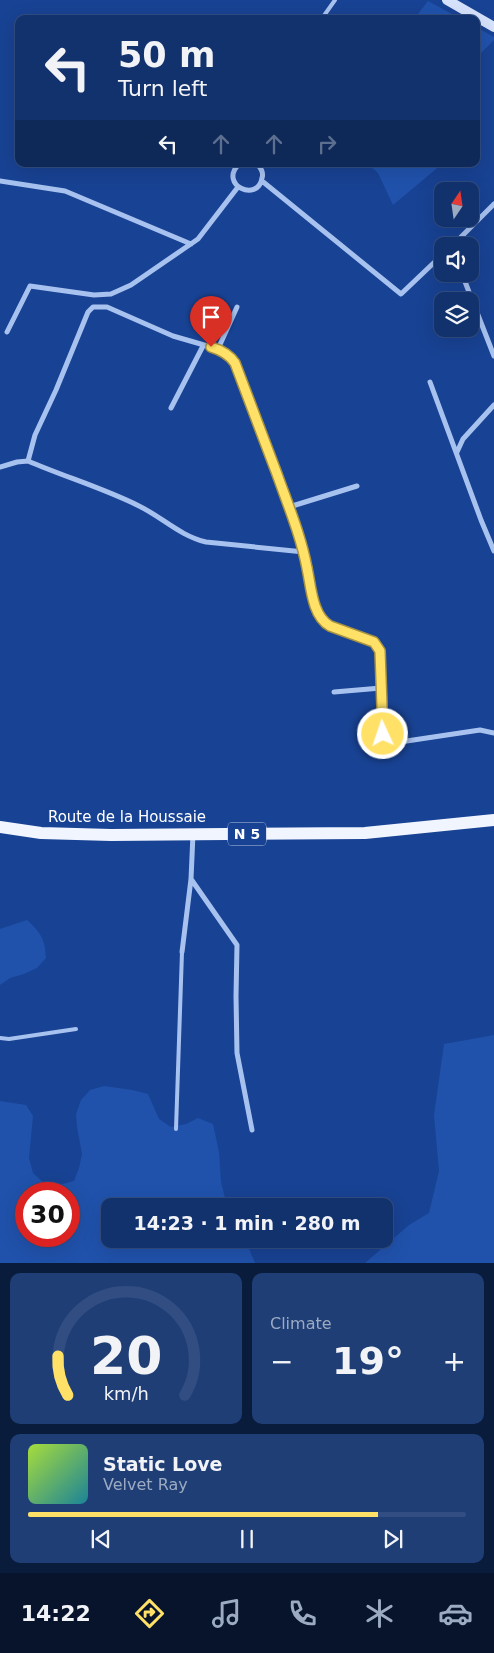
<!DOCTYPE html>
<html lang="en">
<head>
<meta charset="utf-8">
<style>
	body { margin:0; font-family:"DejaVu Sans",sans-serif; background:#1f3e76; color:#f1f3f6; height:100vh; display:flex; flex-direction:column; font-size:19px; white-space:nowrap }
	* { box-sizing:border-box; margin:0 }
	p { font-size:16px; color:#9caac2 }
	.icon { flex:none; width:28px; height:28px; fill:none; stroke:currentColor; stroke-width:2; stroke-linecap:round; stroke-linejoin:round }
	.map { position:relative; height:1263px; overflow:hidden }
	.details { display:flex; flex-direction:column; gap:10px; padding:10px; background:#0a1c3c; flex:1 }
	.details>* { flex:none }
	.top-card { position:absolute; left:15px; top:15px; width:465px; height:152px; border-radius:10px; box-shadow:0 5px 20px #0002,0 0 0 1px #314d81; background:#12326e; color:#f1f3f6; overflow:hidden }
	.needle { width:32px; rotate:13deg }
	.buttons { position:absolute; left:434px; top:182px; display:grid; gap:10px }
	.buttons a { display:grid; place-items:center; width:45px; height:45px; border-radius:10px; background:#12326e; box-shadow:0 5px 20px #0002,0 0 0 1px #314d81; font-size:25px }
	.speed { position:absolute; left:15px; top:1182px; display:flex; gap:10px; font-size:25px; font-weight:700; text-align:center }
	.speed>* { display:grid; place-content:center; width:65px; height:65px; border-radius:50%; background:#12326e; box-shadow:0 5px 20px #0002,0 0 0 1px #314d81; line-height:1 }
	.speed .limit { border:8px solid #d22; background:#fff; color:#111 }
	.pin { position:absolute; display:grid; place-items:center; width:42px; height:42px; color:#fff; margin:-51px -21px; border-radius:50% 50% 50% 0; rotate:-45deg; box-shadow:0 0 5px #0007 }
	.pin .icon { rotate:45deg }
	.me { position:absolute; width:55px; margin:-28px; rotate:357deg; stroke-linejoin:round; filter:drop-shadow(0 0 4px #0008) }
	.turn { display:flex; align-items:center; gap:18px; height:105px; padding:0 20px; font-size:22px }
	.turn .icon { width:65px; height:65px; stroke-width:2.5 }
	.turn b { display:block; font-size:35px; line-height:42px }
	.lanes { display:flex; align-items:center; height:48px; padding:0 20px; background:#0003; justify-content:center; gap:25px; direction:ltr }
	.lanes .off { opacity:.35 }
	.big { font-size:38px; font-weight:700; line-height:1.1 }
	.details .tile { flex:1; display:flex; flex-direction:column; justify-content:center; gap:8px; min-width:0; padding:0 18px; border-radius:10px; background:#1f3e76 }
	.details .dial { align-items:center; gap:0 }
	.dial svg { height:130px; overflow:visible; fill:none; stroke:#314d81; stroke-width:7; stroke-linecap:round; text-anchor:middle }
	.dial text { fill:#f1f3f6; stroke:none }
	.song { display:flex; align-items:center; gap:15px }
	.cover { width:60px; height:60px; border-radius:8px; background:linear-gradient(135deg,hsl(80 70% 55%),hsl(190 70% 35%)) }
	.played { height:5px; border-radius:2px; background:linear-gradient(90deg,#ffe167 80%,#314d81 80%) }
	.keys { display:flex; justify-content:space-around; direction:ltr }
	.heat { display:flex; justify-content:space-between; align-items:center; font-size:28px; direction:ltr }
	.details .tiles { flex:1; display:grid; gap:10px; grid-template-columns:1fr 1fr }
	.tile:last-child { grid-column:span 2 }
	.trip { position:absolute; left:101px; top:1198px; width:292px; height:50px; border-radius:10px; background:#12326e; box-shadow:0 5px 20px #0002,0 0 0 1px #314d81; font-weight:700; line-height:50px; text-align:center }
	.tab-bar { display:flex; height:80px; justify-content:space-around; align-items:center; background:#07142c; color:#9caac2 }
	.tab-bar .icon { width:35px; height:35px }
	.tab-bar .current { color:#ffe167 }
	.tab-bar b { font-size:22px; color:#f1f3f6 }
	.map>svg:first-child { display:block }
	.green { fill:#2052ac; fill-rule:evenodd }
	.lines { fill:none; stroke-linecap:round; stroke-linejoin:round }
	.lane { stroke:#a8c2f0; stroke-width:4 }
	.street { stroke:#a8c2f0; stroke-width:5 }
	.secondary { stroke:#d6e2fb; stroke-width:10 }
	.primary { stroke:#f1f5ff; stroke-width:12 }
	.route-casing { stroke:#a69243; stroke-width:12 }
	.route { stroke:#ffe167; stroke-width:9 }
	.labels { text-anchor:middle; stroke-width:5; stroke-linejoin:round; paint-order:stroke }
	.shield { fill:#184293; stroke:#bac6df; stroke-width:1 }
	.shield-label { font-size:14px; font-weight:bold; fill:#fff }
	.street-label { font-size:15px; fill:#fff; stroke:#184293 }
</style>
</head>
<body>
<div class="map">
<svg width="494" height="1263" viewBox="0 0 494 1263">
	<rect width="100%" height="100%" fill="#184293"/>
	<!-- green -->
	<path class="green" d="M428 1 461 19H414Z
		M476 27 494 37V40L476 58Z
		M368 164H442L393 205 378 173Z
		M27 920C41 933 45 939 46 958L37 968 24 974 10 978 0 985V929Z
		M494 1035V1263H365L409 1225 429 1213 439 1171 434 1115 444 1044Z
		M104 1086 132 1090 148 1094 159 1119 171 1127 186 1124 198 1118 213 1124 219 1152 221 1182 227 1206H110V1239H245L255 1263H0V1101L26 1105 33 1116 29 1158 33 1173 44 1183 59 1185 74 1181 79 1168 82 1154 77 1127 76 1114 81 1100 90 1090ZM26 1194H69V1236H26Z"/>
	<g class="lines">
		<!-- lane -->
		<path class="lane" d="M323 17 335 0
			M0 1038 9 1039 76 1029
			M176 1129 182 952"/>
		<!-- street -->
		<path class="street" d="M239 164C218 185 258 203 262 178 264 172 261 168 257 164
			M0 181 65 191 191 244
			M262 181 401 294 442 255
			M452 246 494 204
			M462 274 494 356
			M7 332 30 286 94 295 111 294 131 285 198 239 238 187
			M218 349 237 307
			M430 382 481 520 494 551
			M171 408 203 346
			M457 452 463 439 494 405
			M0 467 17 462 28 461
			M289 507 357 486
			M304 552 206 542C180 536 162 517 139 506 103 488 65 477 28 461L35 435 56 390 88 312 93 307H107L173 336 218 349 231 357 235 363C250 401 264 439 278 477 289 507 301 537 307 568 311 586 312 616 330 626L374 642 380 651 383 734 387 740 400 742 480 730 494 733
			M334 692 381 688
			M191 879 237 945 236 996 237 1053 252 1130
			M182 952 191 879 193 834"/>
		<!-- secondary -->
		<path class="secondary" d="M447 0 494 27"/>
		<!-- primary -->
		<path class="primary" d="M0 827 41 833 111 835 365 833 494 820"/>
	</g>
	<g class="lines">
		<!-- route casing -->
		<g class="route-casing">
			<path id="route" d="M211 347C221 350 229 354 235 363 249 400 263 437 277 474 288 505 301 536 307 568 311 586 312 616 330 626L374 642 380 651 383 734"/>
		</g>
		<!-- route -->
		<use href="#route" class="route"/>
	</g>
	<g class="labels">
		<!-- shield labels -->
		<rect class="shield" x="228" y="822.5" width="38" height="23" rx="4"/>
		<g class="shield-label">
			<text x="247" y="839">N 5</text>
		</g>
		<!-- street labels -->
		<g class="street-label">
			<text x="127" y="822">Route de la Houssaie</text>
		</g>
	</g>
</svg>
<div class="buttons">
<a><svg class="needle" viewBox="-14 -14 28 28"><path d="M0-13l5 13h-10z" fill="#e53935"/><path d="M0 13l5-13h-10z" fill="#9caac2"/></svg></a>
<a><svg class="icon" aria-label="sound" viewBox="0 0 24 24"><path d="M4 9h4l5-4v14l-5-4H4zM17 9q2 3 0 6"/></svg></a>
<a><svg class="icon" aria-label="layers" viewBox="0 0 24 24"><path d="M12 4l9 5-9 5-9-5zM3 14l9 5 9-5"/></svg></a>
</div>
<div class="speed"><div class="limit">30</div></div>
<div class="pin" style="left:211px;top:347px;background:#d93025"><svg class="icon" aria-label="arrive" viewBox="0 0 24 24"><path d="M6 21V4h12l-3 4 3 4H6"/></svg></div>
<svg class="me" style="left:383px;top:734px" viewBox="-20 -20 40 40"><circle r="17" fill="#ffe167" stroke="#fff" stroke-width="3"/><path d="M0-11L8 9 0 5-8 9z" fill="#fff"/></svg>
<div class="trip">14:23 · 1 min · 280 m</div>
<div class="top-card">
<div class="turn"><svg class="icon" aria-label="left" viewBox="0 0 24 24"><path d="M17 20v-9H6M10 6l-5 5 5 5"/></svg><div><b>50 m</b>Turn left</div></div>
<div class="lanes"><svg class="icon" aria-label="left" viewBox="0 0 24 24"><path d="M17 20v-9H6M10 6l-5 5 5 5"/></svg><svg class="icon off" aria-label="ahead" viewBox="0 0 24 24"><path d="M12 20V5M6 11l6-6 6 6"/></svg><svg class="icon off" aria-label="ahead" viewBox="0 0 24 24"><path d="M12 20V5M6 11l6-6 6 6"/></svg><svg class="icon off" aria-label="right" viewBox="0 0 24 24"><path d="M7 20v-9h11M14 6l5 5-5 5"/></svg></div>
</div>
</div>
<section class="details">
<div class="tiles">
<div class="tile dial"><svg viewBox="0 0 100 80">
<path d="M14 69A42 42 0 1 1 86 69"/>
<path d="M14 69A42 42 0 0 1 8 45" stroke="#ffe167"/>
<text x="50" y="56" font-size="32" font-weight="700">20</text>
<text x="50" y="72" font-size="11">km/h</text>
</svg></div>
<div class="tile"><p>Climate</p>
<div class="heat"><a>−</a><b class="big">19°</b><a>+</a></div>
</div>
<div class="tile">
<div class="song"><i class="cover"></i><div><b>Static Love</b><p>Velvet Ray</p></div></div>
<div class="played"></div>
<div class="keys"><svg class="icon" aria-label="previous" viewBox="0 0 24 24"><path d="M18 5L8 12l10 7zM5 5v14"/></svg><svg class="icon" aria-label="pause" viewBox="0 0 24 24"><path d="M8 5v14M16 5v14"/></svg><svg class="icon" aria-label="next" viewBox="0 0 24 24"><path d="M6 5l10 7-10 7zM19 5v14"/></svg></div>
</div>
</div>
</section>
<nav class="tab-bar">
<b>14:22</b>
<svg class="icon current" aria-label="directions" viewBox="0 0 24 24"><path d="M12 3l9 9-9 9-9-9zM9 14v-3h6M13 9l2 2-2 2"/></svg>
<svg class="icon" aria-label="music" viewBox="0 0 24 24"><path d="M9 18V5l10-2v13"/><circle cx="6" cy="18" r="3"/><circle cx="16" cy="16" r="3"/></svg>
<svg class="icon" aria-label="phone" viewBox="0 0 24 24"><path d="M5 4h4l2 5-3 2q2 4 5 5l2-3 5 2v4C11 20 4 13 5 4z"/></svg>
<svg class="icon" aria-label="climate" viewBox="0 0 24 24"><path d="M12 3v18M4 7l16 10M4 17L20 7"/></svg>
<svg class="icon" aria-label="car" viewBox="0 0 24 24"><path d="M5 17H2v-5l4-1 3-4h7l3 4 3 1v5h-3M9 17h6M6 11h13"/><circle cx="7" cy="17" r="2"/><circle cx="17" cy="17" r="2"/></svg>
</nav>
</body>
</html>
